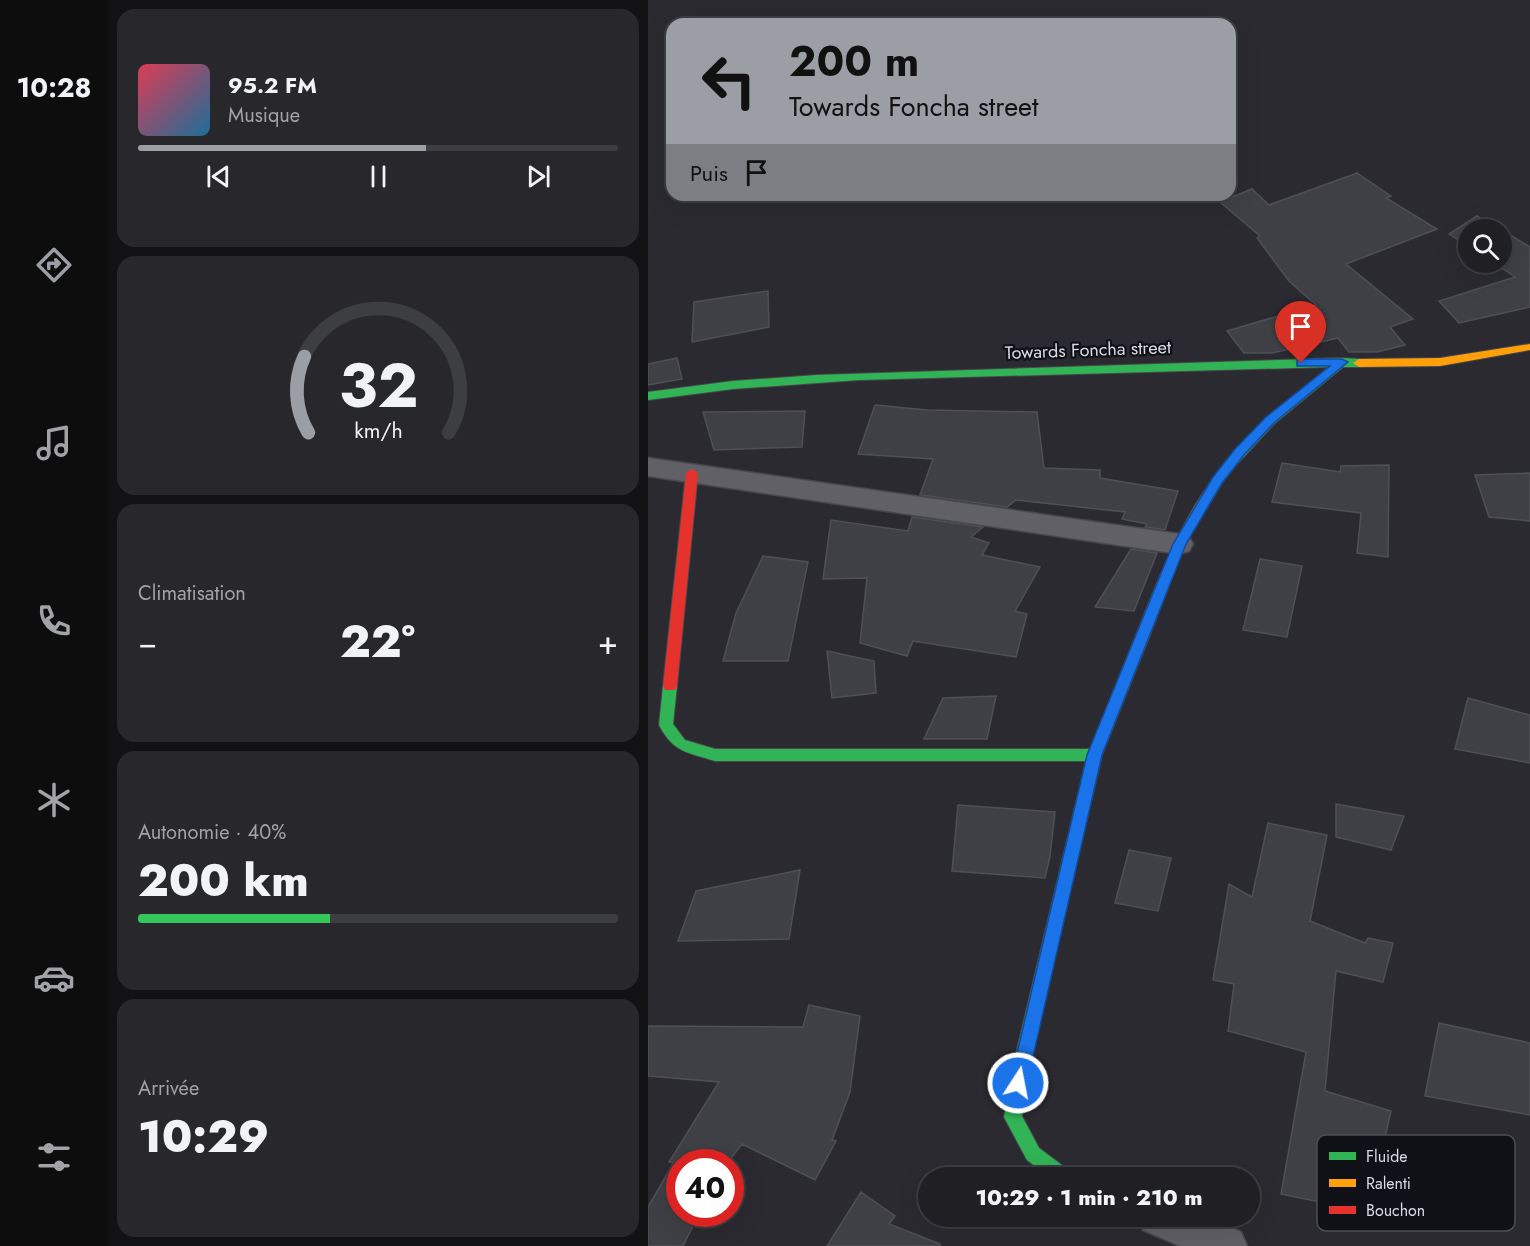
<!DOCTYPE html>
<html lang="fr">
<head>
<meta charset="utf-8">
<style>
	body { margin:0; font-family:Jost,sans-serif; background:#28282c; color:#f1f3f6; height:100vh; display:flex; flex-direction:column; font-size:22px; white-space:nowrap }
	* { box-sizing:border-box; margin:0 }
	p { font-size:20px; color:#a2a3a6 }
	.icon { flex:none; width:33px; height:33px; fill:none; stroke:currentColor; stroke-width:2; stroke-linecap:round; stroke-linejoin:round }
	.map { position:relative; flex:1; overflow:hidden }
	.drawer { display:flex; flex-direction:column; gap:9px; padding:9px; background:#121214; width:540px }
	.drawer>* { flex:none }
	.guide { position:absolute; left:18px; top:18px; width:570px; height:183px; border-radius:18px; box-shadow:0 6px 24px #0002,0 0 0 2px #3d3e41; background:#9c9ea5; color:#111; overflow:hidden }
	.buttons { position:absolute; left:810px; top:219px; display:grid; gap:12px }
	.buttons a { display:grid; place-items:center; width:54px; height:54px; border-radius:50%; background:#202024; box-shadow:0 6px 24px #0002,0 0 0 2px #3d3e41; font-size:30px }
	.speed { position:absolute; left:18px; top:1149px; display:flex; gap:12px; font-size:30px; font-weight:700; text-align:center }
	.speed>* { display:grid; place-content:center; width:78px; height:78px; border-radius:50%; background:#202024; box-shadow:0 6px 24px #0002,0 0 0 2px #3d3e41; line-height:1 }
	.speed .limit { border:9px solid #d22; background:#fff; color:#111 }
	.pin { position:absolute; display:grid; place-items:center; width:51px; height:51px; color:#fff; margin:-62px -26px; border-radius:50% 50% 50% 0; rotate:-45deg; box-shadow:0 0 6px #0007 }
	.pin .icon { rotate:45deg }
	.me { position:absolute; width:66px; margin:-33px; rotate:11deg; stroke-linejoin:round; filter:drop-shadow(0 0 4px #0008) }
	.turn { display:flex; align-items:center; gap:21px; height:126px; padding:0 24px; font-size:27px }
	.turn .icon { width:78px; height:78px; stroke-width:2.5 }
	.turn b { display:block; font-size:42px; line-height:51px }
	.then { display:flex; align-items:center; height:57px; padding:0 24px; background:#0003; gap:12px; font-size:22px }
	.big { font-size:45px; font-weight:800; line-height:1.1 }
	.drawer .tile { flex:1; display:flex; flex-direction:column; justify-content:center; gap:9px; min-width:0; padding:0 21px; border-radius:18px; background:#28282c }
	.drawer .dial { align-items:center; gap:0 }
	.dial svg { height:156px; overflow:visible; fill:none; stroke:#3d3e41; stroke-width:7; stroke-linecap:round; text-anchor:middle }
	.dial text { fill:#f1f3f6; stroke:none }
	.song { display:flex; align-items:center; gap:18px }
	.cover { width:72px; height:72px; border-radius:9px; background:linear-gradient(135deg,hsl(350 70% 55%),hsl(200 70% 35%)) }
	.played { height:6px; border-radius:3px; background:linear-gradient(90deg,#9c9ea5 60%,#3d3e41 60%) }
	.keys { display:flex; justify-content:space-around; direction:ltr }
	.heat { display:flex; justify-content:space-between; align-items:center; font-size:33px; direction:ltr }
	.charge { height:9px; border-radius:4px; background:linear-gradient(90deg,#34c759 40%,#3d3e41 0) }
	.trip { position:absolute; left:270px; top:1167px; width:342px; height:60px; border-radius:30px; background:#202024; box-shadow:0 6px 24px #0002,0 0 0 2px #3d3e41; font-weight:800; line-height:60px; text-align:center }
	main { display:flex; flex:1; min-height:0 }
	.tabs { display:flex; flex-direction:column; width:108px; justify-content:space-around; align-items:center; background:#0d0d0e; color:#a2a3a6 }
	.tabs .icon { width:42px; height:42px }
	.tabs .on { color:#9c9ea5 }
	.tabs b { font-size:27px; color:#f1f3f6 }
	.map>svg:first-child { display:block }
	.building { fill:#3e4045; stroke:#4f5056; stroke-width:1.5 }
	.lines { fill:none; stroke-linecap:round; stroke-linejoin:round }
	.street-casing { stroke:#47484d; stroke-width:3 }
	.fast-casing { stroke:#47484d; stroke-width:2 }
	.slow-casing { stroke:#47484d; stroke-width:2 }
	.jam-casing { stroke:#47484d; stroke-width:2 }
	.street { fill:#606066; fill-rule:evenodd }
	.fast { fill:#30b455; fill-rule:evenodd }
	.slow { fill:#ff9f0a; fill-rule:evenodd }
	.jam { fill:#e5322d; fill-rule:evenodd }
	.route { fill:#1a73e8; stroke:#114b97; stroke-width:1.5 }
	.labels { text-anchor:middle; stroke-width:4.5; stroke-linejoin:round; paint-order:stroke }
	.street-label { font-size:18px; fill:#dadce4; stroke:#101117 }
	.key { fill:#101117; stroke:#4d4e54; stroke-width:1.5 }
	.key-label { font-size:16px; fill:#dadce4 }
</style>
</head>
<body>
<main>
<nav class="tabs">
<b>10:28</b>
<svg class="icon on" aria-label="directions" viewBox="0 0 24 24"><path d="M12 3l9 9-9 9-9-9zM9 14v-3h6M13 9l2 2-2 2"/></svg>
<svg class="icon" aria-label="music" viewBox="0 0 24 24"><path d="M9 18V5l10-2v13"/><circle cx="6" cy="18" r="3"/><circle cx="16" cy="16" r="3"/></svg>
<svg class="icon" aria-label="phone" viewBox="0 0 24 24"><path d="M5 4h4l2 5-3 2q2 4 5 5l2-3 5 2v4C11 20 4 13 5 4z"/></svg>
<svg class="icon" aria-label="climate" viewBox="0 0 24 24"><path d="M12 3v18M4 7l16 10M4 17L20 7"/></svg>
<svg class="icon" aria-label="car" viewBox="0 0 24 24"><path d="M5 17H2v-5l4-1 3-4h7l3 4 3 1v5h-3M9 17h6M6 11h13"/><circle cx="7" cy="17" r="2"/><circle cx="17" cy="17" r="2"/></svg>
<svg class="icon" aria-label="filters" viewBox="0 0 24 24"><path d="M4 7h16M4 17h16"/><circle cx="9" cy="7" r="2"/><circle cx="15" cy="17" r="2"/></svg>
</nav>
<section class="drawer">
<div class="tile">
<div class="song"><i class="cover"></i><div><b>95.2 FM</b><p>Musique</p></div></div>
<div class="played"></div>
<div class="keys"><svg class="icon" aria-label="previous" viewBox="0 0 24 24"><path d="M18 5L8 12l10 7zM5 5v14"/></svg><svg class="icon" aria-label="pause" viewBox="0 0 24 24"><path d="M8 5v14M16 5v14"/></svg><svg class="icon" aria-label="next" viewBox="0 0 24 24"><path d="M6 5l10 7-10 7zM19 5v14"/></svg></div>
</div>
<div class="tile dial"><svg viewBox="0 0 100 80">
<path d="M14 69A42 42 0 1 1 86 69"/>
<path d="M14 69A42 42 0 0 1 12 30" stroke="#9c9ea5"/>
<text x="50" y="56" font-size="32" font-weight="700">32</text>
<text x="50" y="72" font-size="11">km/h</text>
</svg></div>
<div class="tile"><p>Climatisation</p>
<div class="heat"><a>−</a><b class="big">22°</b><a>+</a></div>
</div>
<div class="tile"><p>Autonomie · 40%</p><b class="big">200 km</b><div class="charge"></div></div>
<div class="tile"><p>Arrivée</p><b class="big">10:29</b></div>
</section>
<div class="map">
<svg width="882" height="1246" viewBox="0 0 882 1246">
	<rect width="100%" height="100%" fill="#2a2a30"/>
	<!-- building -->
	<path class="building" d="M709 173 743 196 738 198 789 229 698 264 765 319 742 327 757 345 729 352H701L690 338 624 353H596L579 331 668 305 641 281 609 238 612 236 572 202 604 189 621 205Z
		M829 216 852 230H820V246L801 234Z
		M854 230 882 247V307L811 323 791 301 867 277 845 262H854Z
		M120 291 121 327 44 342 46 302Z
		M29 358 34 379 0 385V364Z
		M227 405 279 410 389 412 396 468 452 470V478L530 491 517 530 497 527 499 524 474 519 477 512 368 500 359 507 272 495 285 459 210 454Z
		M157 411 154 447 66 450 55 412Z
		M634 463 692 472 693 466 741 465 740 557 709 553 713 513 624 502Z
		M882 473V521L841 517 827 475Z
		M264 517 335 527 323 537 341 543 334 555 392 567 367 611 379 614 368 657 265 641 259 656 212 643 219 578 175 579 183 520 260 531Z
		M483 549 509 553 486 611 447 607Z
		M115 556 160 562 140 661H75L88 613Z
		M612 559 654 566 639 637 595 630Z
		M179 651 226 661 228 693 184 698Z
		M348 696 339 739H276L295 698Z
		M820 698 882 715V763L807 749Z
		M688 804 756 816 743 850 688 837Z
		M310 805 407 812 402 856 397 878 304 871Z
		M620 823 679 835 662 921 717 943 720 938 745 943 735 982 688 971 677 1091 743 1111 720 1212 633 1194 658 1052 580 1031 586 984 565 980 581 884 604 897Z
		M481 850 523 858 510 911 467 903Z
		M152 870 141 939 30 941 48 891Z
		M161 1005 212 1016 202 1092 184 1140 188 1141 167 1180 94 1144 80 1162H32V1214H51L35 1246H0V1207L26 1162H21L71 1082 0 1076V1026L155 1027Z
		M791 1023 882 1043V1115L777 1096Z
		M213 1192 247 1216 241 1224 292 1244V1246H179Z"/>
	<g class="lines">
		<!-- street casing -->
		<g class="street-casing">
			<path id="street" d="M0 458 531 534 541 537 545 544 541 551 531 554 0 476Z
				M489 1216H558L593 1232 599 1246H532L495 1230Z"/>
		</g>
		<!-- fast casing -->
		<g class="fast-casing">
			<path id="fast" d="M694 358 711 359 717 363 711 367H695L627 423 591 462 587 463 581 459 583 456 619 417 681 367 211 380 85 389 0 400V392L85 381 169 375Z
				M495 630 502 635 454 755 381 1066 374 1116 391 1148 423 1172 426 1178H402L379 1160 356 1117 365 1066 438 761H67C39 752 26 753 11 725L15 686 17 682H27L29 686 25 724 37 740 67 749H442L488 635Z"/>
		</g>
		<!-- slow casing -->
		<g class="slow-casing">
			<path id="slow" d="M882 344V350L792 366 711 367 705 363 711 359 792 358Z
				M587 455 593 459 574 483 537 544 502 635 500 639H490L488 635C514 570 536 510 583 456Z"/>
		</g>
		<!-- jam casing -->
		<g class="jam-casing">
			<path id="jam" d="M44 469 50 473 29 686 27 690H17L15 686 38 473Z"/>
		</g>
		<!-- street -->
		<use href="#street" class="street"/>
		<!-- fast -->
		<use href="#fast" class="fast"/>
		<!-- slow -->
		<use href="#slow" class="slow"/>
		<!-- jam -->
		<use href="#jam" class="jam"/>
	</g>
	<!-- route -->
	<path class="route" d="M653 359H694L700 362 627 422 596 455 574 483 538 544 454 755 379 1083 376 1089 370 1091 364 1089 362 1083 439 755 525 544 565 477 587 449 618 417 682 366H649V360Z"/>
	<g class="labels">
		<!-- street labels -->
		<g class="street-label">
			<text transform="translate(440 350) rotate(-2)" y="6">Towards Foncha street</text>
		</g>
	</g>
	<!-- legend -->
	<rect x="669" y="1135" width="198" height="96" rx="9" class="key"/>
	<rect x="681" y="1152" width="27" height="8" fill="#30b455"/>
	<rect x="681" y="1179" width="27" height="8" fill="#ff9f0a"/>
	<rect x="681" y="1206" width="27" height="8" fill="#e5322d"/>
	<g class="key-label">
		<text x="718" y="1162">Fluide</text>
		<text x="718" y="1189">Ralenti</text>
		<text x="718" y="1216">Bouchon</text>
	</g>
</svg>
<div class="buttons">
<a><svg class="icon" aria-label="search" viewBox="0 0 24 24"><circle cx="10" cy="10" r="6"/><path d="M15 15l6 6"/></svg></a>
</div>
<div class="speed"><div class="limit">40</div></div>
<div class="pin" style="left:653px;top:363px;background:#d93025"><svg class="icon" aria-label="arrive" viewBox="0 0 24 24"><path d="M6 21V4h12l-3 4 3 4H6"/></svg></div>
<svg class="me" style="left:370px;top:1083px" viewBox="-20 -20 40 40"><circle r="17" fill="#1a73e8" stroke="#fff" stroke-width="3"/><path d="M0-11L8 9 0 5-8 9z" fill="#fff"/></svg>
<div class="trip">10:29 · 1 min · 210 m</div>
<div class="guide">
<div class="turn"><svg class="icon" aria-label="left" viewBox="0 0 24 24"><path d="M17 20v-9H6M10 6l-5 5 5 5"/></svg><div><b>200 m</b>Towards Foncha street</div></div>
<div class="then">Puis<svg class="icon" aria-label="arrive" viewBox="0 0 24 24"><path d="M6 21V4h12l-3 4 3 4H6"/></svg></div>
</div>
</div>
</main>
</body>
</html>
